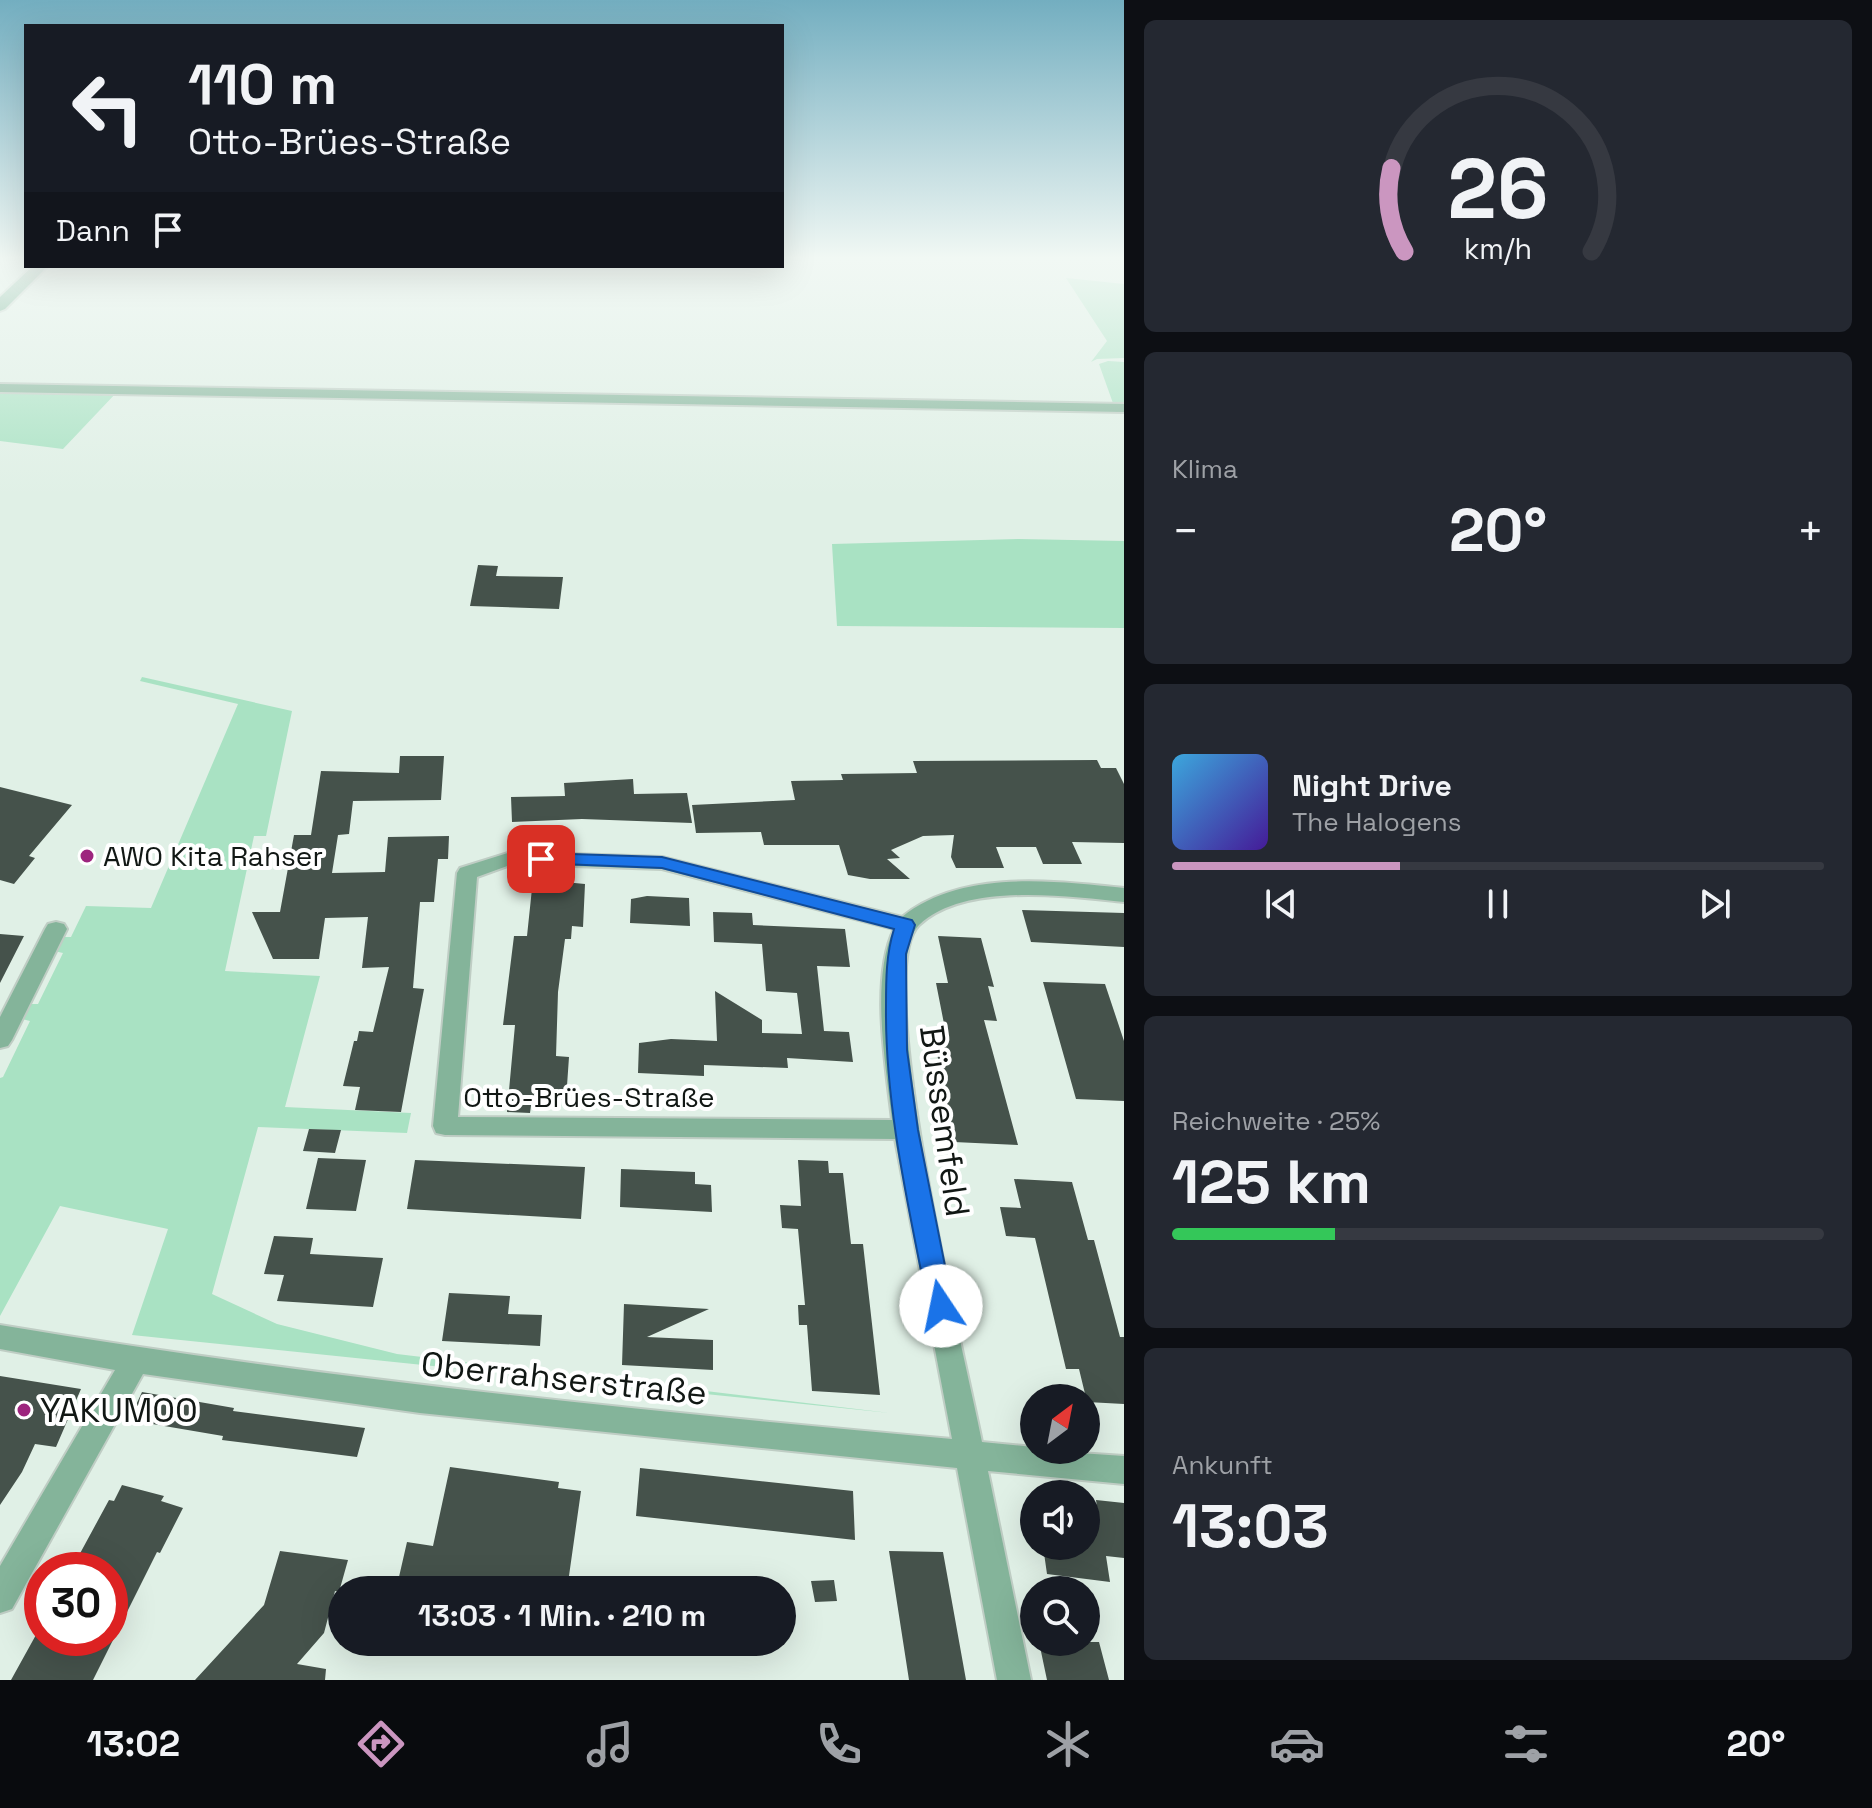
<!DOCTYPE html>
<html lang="de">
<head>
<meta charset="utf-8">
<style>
	body { margin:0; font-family:"Space Grotesk",sans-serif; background:#242831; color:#f1f3f6; height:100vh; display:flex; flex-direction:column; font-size:30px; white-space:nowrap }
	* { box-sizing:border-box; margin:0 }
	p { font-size:26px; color:#9ea1a6 }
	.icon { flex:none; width:44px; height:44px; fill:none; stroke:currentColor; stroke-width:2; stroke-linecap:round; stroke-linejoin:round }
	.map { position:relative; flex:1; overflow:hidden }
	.side { display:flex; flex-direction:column; gap:20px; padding:20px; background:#0d0f14; width:748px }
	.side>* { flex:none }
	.hud { position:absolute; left:24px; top:24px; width:760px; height:244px; border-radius:0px; box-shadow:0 8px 32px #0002; background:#171b24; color:#f1f3f6; overflow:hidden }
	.needle { width:52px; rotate:32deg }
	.fabs { position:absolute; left:1020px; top:1384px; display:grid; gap:16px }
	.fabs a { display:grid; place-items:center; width:80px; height:80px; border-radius:50%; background:#171b24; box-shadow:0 8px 32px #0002; font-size:40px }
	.speed { position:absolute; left:24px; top:1552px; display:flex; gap:16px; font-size:40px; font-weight:700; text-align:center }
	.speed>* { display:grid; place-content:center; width:104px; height:104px; border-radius:50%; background:#171b24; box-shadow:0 8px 32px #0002; line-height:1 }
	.speed .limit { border:12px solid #d22; background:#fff; color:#111 }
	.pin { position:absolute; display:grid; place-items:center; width:68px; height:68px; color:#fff; margin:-34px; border-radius:16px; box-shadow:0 4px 12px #0006 }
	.me { position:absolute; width:88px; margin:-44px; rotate:349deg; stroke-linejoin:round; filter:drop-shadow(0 0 6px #0008) }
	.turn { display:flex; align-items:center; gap:28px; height:168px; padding:0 32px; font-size:36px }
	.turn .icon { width:104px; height:104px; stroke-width:2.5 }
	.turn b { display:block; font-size:56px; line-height:68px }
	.then { display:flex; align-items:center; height:76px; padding:0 32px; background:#0003; gap:16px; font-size:30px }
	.big { font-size:60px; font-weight:800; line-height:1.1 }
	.side .card { flex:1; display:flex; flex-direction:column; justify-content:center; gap:12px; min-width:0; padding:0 28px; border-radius:12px; background:#242831 }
	.side .dial { align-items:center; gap:0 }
	.dial svg { height:208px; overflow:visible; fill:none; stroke:#363941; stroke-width:7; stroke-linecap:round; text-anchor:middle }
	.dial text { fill:#f1f3f6; stroke:none }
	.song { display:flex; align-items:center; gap:24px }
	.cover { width:96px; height:96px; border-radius:12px; background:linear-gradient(135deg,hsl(200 70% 55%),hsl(260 70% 35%)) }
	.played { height:8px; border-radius:4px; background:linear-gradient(90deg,#cb96c0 35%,#363941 35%) }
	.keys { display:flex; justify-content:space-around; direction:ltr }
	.heat { display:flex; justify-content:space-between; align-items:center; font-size:44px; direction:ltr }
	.charge { height:12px; border-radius:6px; background:linear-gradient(90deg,#34c759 25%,#363941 0) }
	.trip { position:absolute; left:328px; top:1576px; width:468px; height:80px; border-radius:40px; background:#171b24; box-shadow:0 8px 32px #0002; font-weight:800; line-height:80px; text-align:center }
	.menu { display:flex; height:128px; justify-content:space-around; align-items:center; background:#090b0e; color:#9ea1a6 }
	.menu .icon { width:56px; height:56px }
	.menu .selected { color:#cb96c0 }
	.menu b { font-size:36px; color:#f1f3f6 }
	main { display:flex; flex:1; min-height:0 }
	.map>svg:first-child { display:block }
	.green { fill:#a9e2c3 }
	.building { fill:#45524b }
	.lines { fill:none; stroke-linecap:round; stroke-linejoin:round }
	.minor-casing { stroke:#bfcdc4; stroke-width:4 }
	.secondary-casing { stroke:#bfcdc4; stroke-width:4 }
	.minor { fill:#84b49a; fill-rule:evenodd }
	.secondary { fill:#4b9873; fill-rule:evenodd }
	.route { fill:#1a73e8; stroke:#114b97; stroke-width:2 }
	.poi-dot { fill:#9d257e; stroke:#fff; stroke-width:3 }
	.labels { text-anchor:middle; stroke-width:8; stroke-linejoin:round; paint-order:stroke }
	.poi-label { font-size:28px; fill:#111714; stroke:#fff; text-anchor:start }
	.street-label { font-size:28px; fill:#111714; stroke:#fff }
	.near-street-label { font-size:34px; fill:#111714; stroke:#fff }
	.near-poi-label { font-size:34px; fill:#111714; stroke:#fff; text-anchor:start }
</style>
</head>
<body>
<main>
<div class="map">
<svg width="1124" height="1680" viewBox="0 0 1124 1680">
	<rect width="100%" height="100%" fill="#e0f0e6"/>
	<!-- green -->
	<path class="green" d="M1066 278 1124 284V358L1097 359 1091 362 1107 341Z
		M1108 361 1124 362V406H1114L1099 364Z
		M0 389 117 392 63 449 0 441Z
		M1019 539 1124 541V628L837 626 832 544Z
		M142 677 292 711 266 836H254L225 971 320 976 285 1107 411 1113 407 1133 258 1127 212 1294 277 1324 397 1354 890 1413 132 1335 168 1229 60 1206 0 1316V1078L3 1077 30 1021 22 1019 30 1004H38L63 953 54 951 60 937H71L86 906 151 908 238 704 140 681Z"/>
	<!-- building -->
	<path class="building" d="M478 565 498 566 496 576 563 577 559 609 470 606Z
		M400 756H444L441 800 353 801 349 834 338 835 332 873 385 872 388 837 449 836 448 859H438L434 902H420L413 988 424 989 401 1112 355 1110 360 1087 343 1086 354 1041H357L359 1031 373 1032 389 967 362 968 368 917 325 918 319 959H273L252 912H280L294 835H311L321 771 399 773Z
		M1097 760 1101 768H1116L1124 784V843L1072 842 1082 864H1043L1036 847H996L1004 868H956L951 857 954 835 923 836 891 850 900 858 887 859 910 879H870L848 875 839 845H764L761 832 696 833 692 805 795 800 791 781 843 780 841 774 917 773 913 761Z
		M633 779 634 794 687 793 692 823 582 819 512 822 511 797 565 796 564 783Z
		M0 787 72 805 29 856 35 858 14 884 0 880Z
		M533 879 585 884 583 927 572 926 571 939H565L558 992 556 1056 569 1057 566 1100 532 1098 530 1113 507 1112 515 1025H503L514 936H527Z
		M647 896 689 898 690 926 630 923 631 899Z
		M1022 910 1124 913V947L1031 942Z
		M713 912 752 913 753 925 845 929 850 967 817 966 824 1031 849 1032 853 1062 787 1058 788 1068 704 1065V1076L638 1073 639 1043 671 1039 717 1041 715 991 762 1020V1033L802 1034 797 993 766 991 762 944 714 942Z
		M0 934 24 936 0 983Z
		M938 936 981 938 994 987 988 986 997 1021 984 1020 1018 1145 954 1142 934 1038 947 1039 936 983H948Z
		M1043 982 1105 984 1124 1041V1101L1076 1099Z
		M309 1129 341 1130 335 1153 303 1151Z
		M318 1158 366 1160 356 1211 306 1209Z
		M415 1160 585 1167 581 1219 407 1209Z
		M798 1160 828 1161 829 1173H843L851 1244H863L880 1395 812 1391 807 1325H799L798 1305H805L798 1229 782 1228 780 1205 801 1206Z
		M621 1169 695 1172V1184L711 1185 712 1212 620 1207Z
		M1014 1179 1072 1182 1088 1240H1094L1120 1337H1124V1404L1087 1402 1079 1369H1066L1035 1238 1006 1236 1000 1207 1021 1208Z
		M274 1236 313 1238 310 1254 383 1258 373 1307 277 1301 284 1275 264 1274Z
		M449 1293 510 1296 508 1314 542 1315 540 1346 442 1341Z
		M624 1304 709 1309 647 1337 713 1340V1370L622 1365Z
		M0 1376 81 1389 56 1447 35 1444 22 1472 0 1505Z
		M142 1392 234 1408 233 1411 365 1428 357 1457 222 1440 223 1436 129 1420Z
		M450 1467 559 1482 558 1488 581 1491 567 1590H396L407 1542 433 1546Z
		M640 1468 853 1491 855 1540 636 1516Z
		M122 1485 164 1496 161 1501 183 1508 160 1553 157 1552 93 1680H11L42 1624V1638H110V1570H71L109 1500 114 1501Z
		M1096 1500 1124 1503V1558L1106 1556 1110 1582 1047 1574 1043 1546H1086V1506L1096 1505 1100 1527Z
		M280 1551 348 1560 339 1592 335 1591 324 1633 297 1664 326 1669 325 1680H195L264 1605Z
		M889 1551 943 1552 966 1680H909Z
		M834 1580 837 1601 815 1602 811 1581Z
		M1039 1642H1099L1109 1680H1047Z"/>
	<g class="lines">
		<!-- minor casing -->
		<g class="minor-casing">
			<path id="minor" d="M0 384 1124 404V412L0 392Z
				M511 852 662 857 902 917C961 869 1053 881 1124 888V902C1066 896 964 882 919 925 870 972 967 1365 982 1442L1034 1447V1450L1124 1456V1484L988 1471 1031 1680H997L957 1468 420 1413 143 1374 12 1609 0 1613V1566L115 1370 0 1349V1325C316 1378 633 1410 952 1439L895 1139 445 1135 436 1133 433 1126 457 873 460 868ZM513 864 662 869 894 929C870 979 886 1067 892 1120L458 1117 477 877Z
				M56 922 64 924 67 929 12 1040 8 1046 0 1048V1017L45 929 48 924Z"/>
		</g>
		<!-- secondary casing -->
		<g class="secondary-casing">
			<path id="secondary" d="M33 266H48L5 309 0 311V297Z"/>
		</g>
		<!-- minor -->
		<use href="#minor" class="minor"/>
		<!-- secondary -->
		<use href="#secondary" class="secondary"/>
	</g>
	<!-- sky -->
	<linearGradient id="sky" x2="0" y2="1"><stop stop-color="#73aec0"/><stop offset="0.52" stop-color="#f1f8f4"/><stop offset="1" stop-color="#f1f8f4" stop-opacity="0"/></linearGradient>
	<rect width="1124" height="496" fill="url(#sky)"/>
	<!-- route -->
	<path class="route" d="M541 853 662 857 912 920 915 925 906 954 907 1050 918 1130 953 1306 950 1314 941 1317 932 1314 928 1306C909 1208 885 1108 886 1007 886 979 886 955 894 929L662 868 535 863 532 859Z"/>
	<!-- markers -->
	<g class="poi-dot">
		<circle cx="87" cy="856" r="8"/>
		<circle cx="24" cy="1410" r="8"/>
	</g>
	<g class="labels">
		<!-- poi labels -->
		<g class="poi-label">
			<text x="103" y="866">AWO Kita Rahser</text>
		</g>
		<!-- street labels -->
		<g class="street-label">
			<text x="589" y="1107">Otto-Brües-Straße</text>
		</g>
		<!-- near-street labels -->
		<g class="near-street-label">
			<text transform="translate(945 1121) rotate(82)" y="12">Büssemfeld</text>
			<text transform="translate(564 1378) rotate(6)" y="12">Oberrahserstraße</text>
		</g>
		<!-- near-poi labels -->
		<g class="near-poi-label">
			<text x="40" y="1422">YAKUMOO</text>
		</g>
	</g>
</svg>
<div class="fabs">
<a><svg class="needle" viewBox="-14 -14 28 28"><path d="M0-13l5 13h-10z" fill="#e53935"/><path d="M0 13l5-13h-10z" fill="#9ea1a6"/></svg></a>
<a><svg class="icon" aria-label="sound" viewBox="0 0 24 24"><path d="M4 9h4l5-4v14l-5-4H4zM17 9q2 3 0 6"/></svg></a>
<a><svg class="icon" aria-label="search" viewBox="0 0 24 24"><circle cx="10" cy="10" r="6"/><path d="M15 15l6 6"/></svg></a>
</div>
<div class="speed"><div class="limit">30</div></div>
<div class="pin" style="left:541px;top:859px;background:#d93025"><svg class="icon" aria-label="arrive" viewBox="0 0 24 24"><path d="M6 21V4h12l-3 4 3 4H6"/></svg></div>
<svg class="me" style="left:941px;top:1306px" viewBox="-20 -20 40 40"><circle r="19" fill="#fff"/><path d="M0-13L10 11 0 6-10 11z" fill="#1a73e8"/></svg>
<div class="trip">13:03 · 1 Min. · 210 m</div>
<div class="hud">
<div class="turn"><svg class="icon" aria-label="left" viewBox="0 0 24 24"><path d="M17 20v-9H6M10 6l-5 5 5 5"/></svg><div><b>110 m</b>Otto-Brües-Straße</div></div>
<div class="then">Dann<svg class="icon" aria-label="arrive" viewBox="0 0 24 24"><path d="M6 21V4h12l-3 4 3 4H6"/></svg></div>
</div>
</div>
<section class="side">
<div class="card dial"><svg viewBox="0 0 100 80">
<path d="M14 69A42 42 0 1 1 86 69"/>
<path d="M14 69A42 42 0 0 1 9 37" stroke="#cb96c0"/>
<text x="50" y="56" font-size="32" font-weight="700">26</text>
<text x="50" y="72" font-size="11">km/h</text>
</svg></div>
<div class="card"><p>Klima</p>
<div class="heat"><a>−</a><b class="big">20°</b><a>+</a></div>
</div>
<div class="card">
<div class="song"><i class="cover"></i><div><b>Night Drive</b><p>The Halogens</p></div></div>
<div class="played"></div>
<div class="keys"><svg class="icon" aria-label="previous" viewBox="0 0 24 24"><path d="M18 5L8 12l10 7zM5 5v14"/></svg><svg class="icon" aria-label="pause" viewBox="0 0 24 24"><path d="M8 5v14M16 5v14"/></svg><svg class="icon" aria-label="next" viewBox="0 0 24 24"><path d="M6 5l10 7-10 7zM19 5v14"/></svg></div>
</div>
<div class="card"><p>Reichweite · 25%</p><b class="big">125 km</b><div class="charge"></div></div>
<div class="card"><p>Ankunft</p><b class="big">13:03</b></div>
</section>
</main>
<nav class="menu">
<b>13:02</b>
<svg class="icon selected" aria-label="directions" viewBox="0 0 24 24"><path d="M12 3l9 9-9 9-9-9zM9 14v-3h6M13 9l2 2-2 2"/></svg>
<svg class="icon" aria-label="music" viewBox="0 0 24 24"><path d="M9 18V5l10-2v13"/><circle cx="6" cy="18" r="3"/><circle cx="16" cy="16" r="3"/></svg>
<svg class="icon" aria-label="phone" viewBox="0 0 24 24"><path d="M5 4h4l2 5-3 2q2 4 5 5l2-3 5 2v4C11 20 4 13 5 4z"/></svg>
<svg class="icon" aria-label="climate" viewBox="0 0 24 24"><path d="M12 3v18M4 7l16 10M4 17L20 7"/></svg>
<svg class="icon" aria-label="car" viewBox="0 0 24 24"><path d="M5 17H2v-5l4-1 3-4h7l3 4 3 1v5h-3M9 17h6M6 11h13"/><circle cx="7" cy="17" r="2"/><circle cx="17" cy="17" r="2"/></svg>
<svg class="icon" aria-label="filters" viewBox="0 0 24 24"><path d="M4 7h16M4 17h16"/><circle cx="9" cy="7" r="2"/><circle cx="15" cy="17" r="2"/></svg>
<b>20°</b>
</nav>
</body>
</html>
